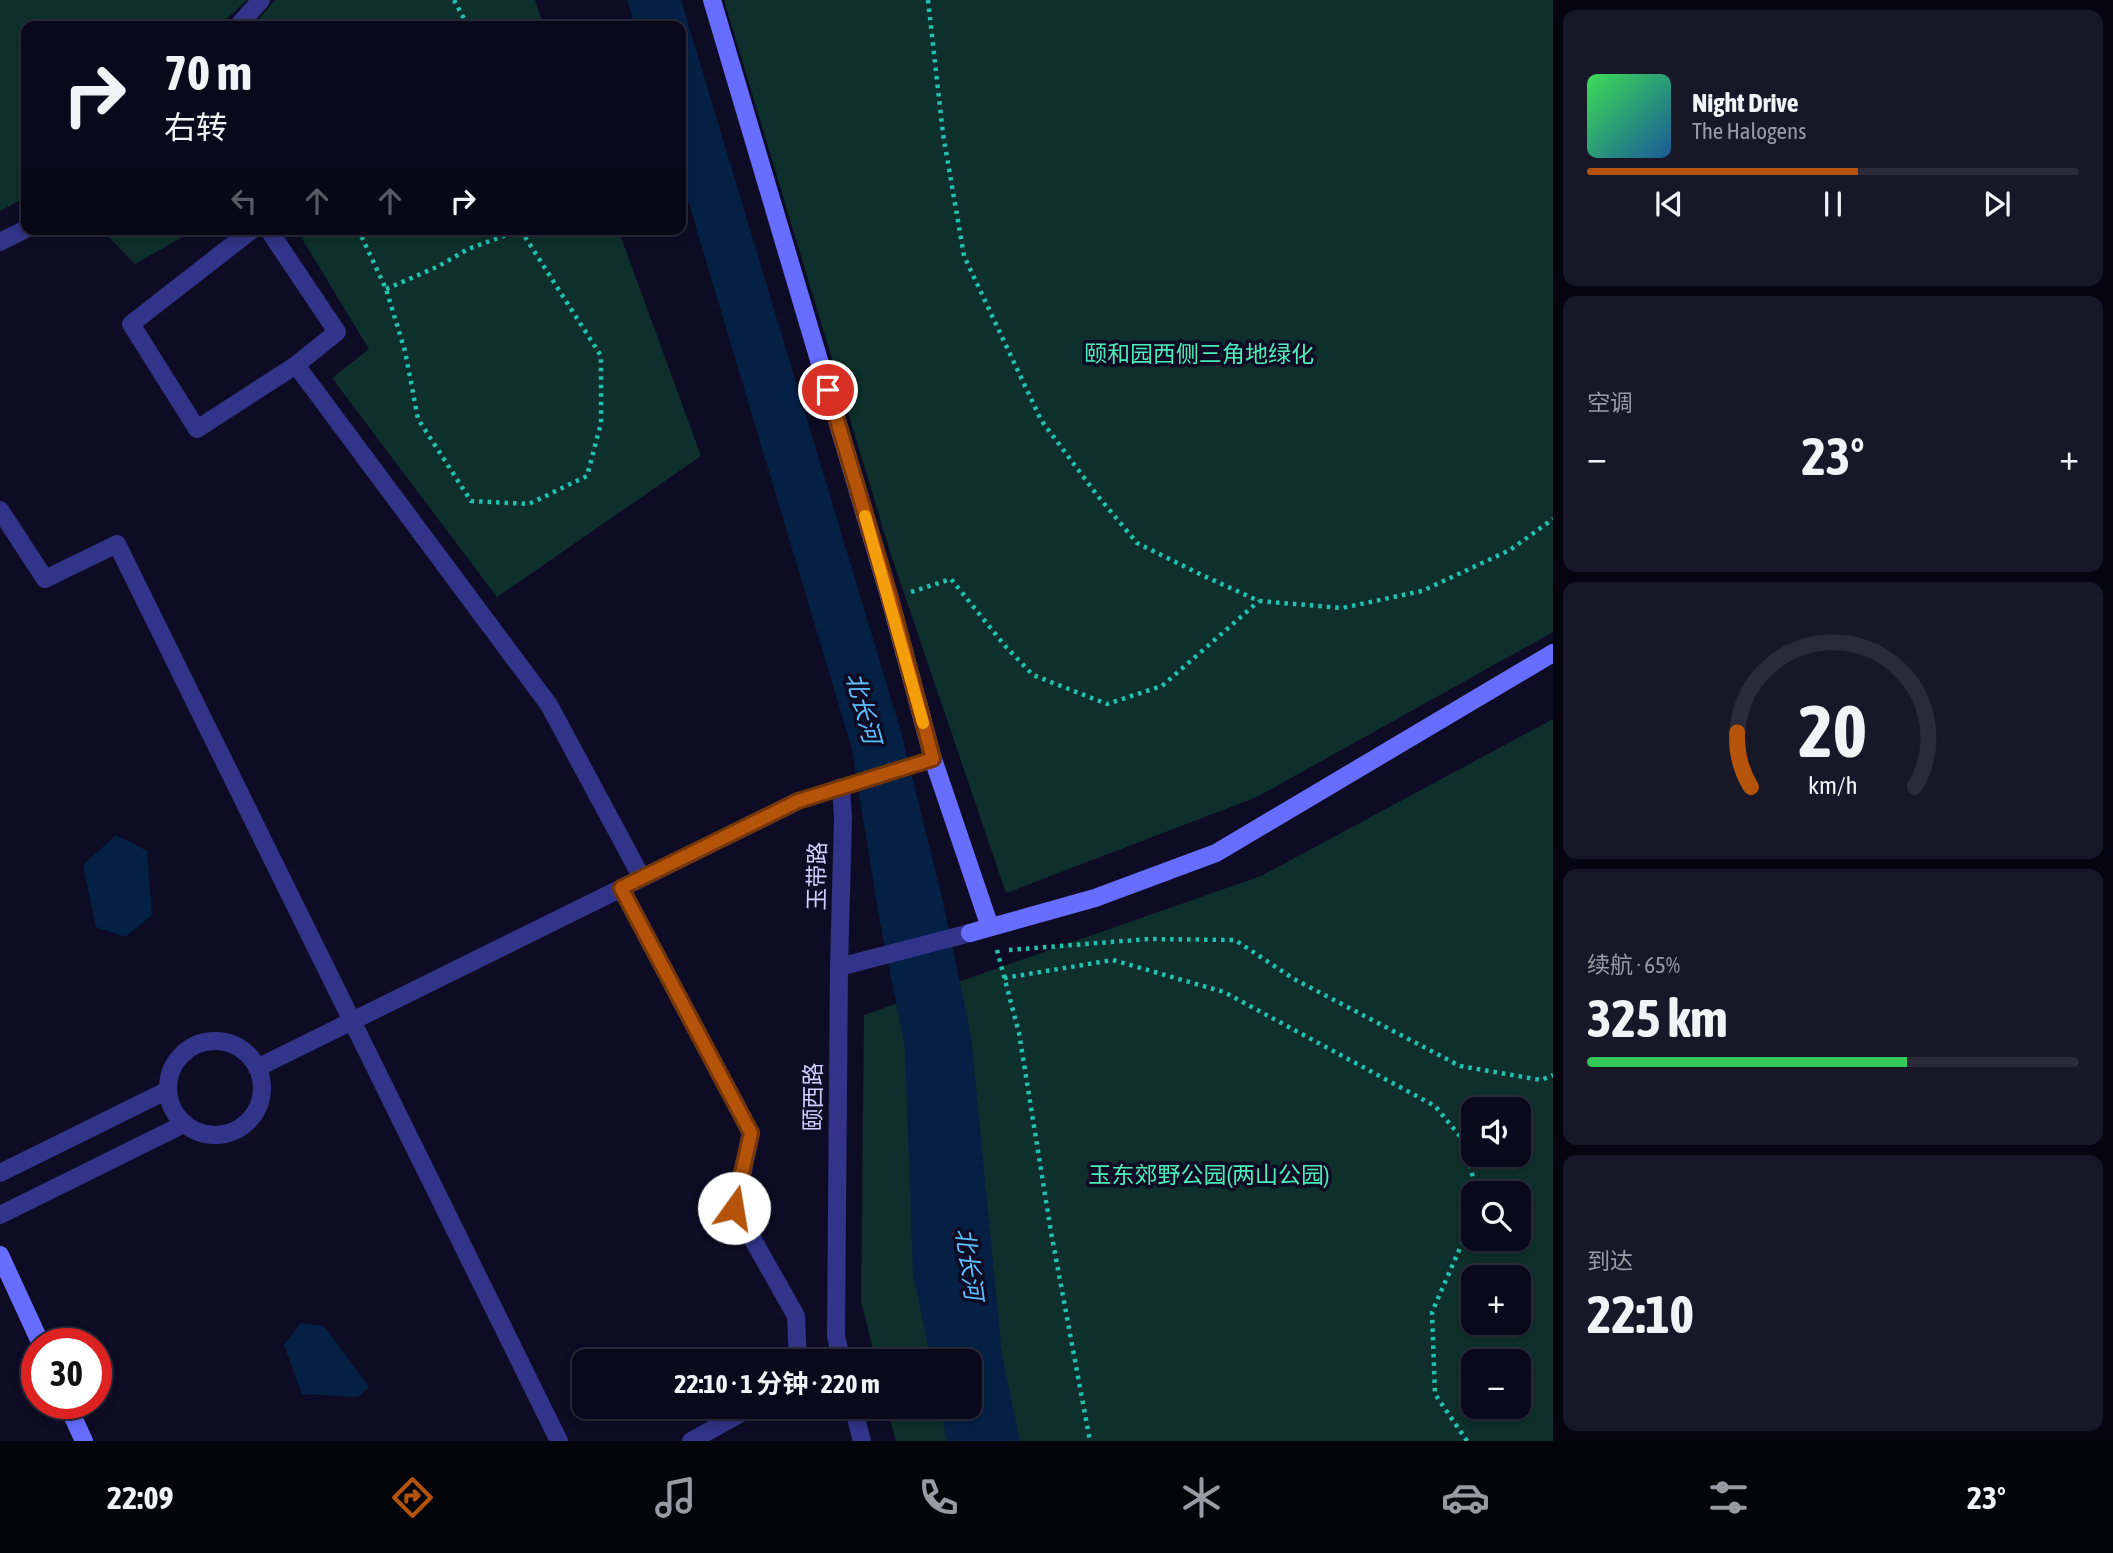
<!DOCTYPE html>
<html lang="zh">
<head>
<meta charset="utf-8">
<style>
	body { margin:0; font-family:"Asap Condensed","Noto Sans SC",sans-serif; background:#181728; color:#f1f3f6; height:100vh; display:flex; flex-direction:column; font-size:26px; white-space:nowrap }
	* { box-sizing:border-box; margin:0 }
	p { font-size:23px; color:#999aa3 }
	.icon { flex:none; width:38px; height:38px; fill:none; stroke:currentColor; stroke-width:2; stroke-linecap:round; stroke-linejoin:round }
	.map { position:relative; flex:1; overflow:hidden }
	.side { display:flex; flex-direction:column; gap:10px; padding:10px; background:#06050f; width:560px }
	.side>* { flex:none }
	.guide { position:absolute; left:21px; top:21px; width:665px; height:214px; border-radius:14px; box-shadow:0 4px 10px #0003,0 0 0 2px #2a2a3a; background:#0a091b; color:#f1f3f6; overflow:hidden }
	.buttons { position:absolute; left:1461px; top:1097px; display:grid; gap:14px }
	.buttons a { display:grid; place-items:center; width:70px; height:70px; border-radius:14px; background:#0a091b; box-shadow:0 4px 10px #0003,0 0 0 2px #2a2a3a; font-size:35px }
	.speed { position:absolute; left:21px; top:1328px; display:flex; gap:14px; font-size:35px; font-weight:700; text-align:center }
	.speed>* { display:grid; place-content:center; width:91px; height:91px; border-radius:50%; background:#0a091b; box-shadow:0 4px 10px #0003,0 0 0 2px #2a2a3a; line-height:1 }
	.speed .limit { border:10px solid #d22; background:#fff; color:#111 }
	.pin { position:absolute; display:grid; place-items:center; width:60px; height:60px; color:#fff; margin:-30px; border:4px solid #fff; border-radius:50%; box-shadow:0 2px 7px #0007 }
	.me { position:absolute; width:77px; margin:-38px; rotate:13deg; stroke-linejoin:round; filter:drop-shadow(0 0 5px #0008) }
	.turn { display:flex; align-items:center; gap:24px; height:147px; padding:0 28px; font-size:32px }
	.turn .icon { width:91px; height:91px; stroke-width:2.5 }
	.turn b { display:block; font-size:49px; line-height:60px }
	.lanes { display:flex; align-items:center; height:66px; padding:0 28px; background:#0003; justify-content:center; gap:35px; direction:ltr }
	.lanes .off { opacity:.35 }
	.big { font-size:52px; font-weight:700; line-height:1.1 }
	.side .tile { flex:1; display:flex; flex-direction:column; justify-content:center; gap:10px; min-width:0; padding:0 24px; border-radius:14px; background:#181728 }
	.side .dial { align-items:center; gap:0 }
	.dial svg { height:182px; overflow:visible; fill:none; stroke:#2a2a3a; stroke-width:7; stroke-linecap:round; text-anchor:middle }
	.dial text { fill:#f1f3f6; stroke:none }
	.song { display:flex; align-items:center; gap:21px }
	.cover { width:84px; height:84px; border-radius:10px; background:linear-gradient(135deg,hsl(130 70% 55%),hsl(210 70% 35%)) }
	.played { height:7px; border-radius:4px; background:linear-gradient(90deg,#b45309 55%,#2a2a3a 55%) }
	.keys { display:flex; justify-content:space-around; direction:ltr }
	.heat { display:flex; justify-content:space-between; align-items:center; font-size:38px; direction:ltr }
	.charge { height:10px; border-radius:5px; background:linear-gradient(90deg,#34c759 65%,#2a2a3a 0) }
	.trip { position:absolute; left:572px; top:1349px; width:410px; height:70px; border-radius:14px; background:#0a091b; box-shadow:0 4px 10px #0003,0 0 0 2px #2a2a3a; font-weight:700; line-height:70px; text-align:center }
	.tabs { display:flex; height:112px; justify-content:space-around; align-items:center; background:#04040b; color:#999aa3 }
	.tabs .icon { width:49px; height:49px }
	.tabs .active { color:#b45309 }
	.tabs b { font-size:32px; color:#f1f3f6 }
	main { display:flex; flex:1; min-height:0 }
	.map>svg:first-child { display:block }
	.green { fill:#0e2f2b; fill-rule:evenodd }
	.water { fill:#042045 }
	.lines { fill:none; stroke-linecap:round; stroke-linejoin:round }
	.path { stroke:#21c1ab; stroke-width:4.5; stroke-dasharray:3.5 5; stroke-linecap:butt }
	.lane { stroke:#313488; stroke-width:14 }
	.street { stroke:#313488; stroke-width:18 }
	.secondary { stroke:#666dff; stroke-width:18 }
	.route-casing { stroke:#753606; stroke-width:18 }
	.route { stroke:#b45309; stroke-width:12 }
	.slow { stroke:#f59e0b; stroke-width:12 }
	.labels { text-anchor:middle; stroke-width:7; stroke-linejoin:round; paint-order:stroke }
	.park-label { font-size:23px; fill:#4eecb9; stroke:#0e0c24 }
	.street-label { font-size:23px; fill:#d1cfff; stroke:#0e0c24 }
	.water-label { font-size:24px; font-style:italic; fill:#5dc0ff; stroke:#0e0c24 }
</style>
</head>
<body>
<main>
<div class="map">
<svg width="1553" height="1441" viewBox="0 0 1553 1441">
	<rect width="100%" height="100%" fill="#0e0c24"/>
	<!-- green -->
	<path class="green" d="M0 0H247L219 26H26V197L0 211Z
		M275 0H535L544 26H253Z
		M724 0H1553V632L1257 797 1006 893 891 555Z
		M101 229H197L135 264Z
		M296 229H618L701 456 497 597 332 378 369 349Z
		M1553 719V1441H896L887 1407H970V1362L876 1361 861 1301 864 1015 1261 876ZM1474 1110H1519V1155H1474ZM1474 1194H1519V1239H1474ZM1474 1278H1519V1323H1474ZM1474 1362H1519V1407H1474Z"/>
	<!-- water -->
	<path class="water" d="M627 0H681L901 732 943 902 971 1036 1002 1355 1020 1441H947L940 1407H970V1362L931 1361 913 1274 905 1047 879 917 852 749 681 177V26H635Z
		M116 835 147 851 152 915 125 937 96 927 83 865Z
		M301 1323 324 1326 369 1387 358 1397 302 1394 284 1345Z"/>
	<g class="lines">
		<!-- path -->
		<path class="path" d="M454 0 468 26
			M928 0 943 134 964 256 1041 420 1097 495 1137 543 1204 576 1259 601 1342 608 1422 591 1510 550 1553 519
			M358 229 386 289 405 351 418 419 471 501 529 504 587 476 601 423V356L520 229
			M386 289 439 266 468 249 520 230
			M911 592 951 579 1006 647 1033 675 1107 704 1162 686 1259 601
			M997 950 1019 1033 1051 1232 1090 1441
			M1009 950 1149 939 1235 940 1294 979 1460 1066 1541 1080 1553 1075
			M1004 978 1113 960 1224 992 1435 1106 1464 1141 1477 1194
			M1467 1441 1435 1394 1432 1312 1474 1216"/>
		<!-- lane -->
		<path class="lane" d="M798 801 933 759"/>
		<!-- street -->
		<path class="street" d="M238 26 261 0
			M253 229 131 324 197 429 296 365 337 332 268 229
			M0 242 26 229
			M296 365 549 705 642 878
			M0 510 45 579 117 544 559 1441
			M841 787 843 818 839 967 836 1336 842 1362
			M621 888 751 1133 735 1208 796 1316 798 1362
			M839 967 970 933
			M168 1088a47 47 0 1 1 94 0a47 47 0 1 1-94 0Z
			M257 1068 798 801
			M0 1173 168 1090
			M0 1215 184 1124
			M853 1407 862 1441
			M691 1441 752 1407"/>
		<!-- secondary -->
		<path class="secondary" d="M712 0 890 599 933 759 990 927
			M970 933 1095 898 1216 853 1553 653
			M0 1255 41 1344
			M67 1404 84 1441"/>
	</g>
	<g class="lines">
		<!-- route casing -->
		<g class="route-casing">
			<path id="route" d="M734 1208 751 1133 621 888 798 801 933 759 890 598 828 390"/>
		</g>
		<!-- route -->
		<use href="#route" class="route"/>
		<!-- slow -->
		<path class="slow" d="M865 516 923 723"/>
	</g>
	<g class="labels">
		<!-- park labels -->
		<g class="park-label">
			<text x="1199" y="362">颐和园西侧三角地绿化</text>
			<text x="1209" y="1183">玉东郊野公园(两山公园)</text>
		</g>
		<!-- street labels -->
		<g class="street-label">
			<text transform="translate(817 876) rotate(-89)" y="8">玉带路</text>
			<text transform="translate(813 1097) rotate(-90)" y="8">颐西路</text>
		</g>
		<!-- water labels -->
		<g class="water-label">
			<text transform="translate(863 708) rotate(75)" y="8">北长河</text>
			<text transform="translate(969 1264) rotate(82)" y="8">北长河</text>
		</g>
	</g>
</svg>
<div class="buttons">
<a><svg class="icon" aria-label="sound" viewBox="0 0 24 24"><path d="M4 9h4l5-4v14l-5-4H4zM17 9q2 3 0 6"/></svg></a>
<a><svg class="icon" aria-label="search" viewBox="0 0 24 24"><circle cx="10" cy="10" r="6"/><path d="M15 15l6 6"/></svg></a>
<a>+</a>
<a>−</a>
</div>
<div class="speed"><div class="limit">30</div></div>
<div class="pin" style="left:828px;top:390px;background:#d93025"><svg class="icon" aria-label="arrive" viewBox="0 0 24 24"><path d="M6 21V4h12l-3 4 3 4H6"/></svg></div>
<svg class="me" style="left:734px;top:1208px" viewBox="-20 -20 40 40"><circle r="19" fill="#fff"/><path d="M0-13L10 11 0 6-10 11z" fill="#b45309"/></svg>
<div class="trip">22:10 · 1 分钟 · 220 m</div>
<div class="guide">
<div class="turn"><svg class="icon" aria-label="right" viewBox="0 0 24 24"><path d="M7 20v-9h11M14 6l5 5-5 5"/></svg><div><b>70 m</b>右转</div></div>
<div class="lanes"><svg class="icon off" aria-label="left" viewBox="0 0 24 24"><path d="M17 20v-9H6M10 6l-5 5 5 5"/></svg><svg class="icon off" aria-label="ahead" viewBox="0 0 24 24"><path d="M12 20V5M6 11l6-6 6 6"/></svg><svg class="icon off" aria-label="ahead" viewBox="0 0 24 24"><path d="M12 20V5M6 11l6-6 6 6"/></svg><svg class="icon" aria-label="right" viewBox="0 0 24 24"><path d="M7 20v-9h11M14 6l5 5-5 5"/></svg></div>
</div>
</div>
<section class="side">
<div class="tile">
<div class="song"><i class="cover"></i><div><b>Night Drive</b><p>The Halogens</p></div></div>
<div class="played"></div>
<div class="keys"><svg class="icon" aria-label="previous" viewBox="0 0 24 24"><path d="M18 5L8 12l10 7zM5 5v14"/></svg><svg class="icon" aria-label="pause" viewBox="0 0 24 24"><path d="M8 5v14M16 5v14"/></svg><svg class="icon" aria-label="next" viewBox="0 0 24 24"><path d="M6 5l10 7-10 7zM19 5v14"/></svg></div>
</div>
<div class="tile"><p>空调</p>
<div class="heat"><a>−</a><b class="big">23°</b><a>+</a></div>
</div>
<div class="tile dial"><svg viewBox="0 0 100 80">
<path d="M14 69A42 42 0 1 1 86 69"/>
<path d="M14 69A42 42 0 0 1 8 45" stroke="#b45309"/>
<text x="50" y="56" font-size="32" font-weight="700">20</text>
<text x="50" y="72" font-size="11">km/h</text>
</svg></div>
<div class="tile"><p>续航 · 65%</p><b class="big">325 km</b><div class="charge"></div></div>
<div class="tile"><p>到达</p><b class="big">22:10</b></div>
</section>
</main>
<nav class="tabs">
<b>22:09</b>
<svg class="icon active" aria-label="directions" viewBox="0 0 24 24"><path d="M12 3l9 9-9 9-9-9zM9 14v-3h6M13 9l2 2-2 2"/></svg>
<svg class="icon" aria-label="music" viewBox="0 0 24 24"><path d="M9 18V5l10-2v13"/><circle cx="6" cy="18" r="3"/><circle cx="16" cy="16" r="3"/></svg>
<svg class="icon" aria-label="phone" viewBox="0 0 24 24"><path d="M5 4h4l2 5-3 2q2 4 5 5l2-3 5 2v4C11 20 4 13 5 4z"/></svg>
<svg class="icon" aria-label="climate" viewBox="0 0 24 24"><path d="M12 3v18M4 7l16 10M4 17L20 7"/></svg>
<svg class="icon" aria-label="car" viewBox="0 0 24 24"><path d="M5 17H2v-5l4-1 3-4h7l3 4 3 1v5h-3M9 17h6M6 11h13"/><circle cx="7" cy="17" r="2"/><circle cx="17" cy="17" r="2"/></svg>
<svg class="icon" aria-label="filters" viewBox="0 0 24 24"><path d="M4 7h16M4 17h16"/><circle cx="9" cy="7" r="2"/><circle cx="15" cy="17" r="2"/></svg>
<b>23°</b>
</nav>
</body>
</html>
